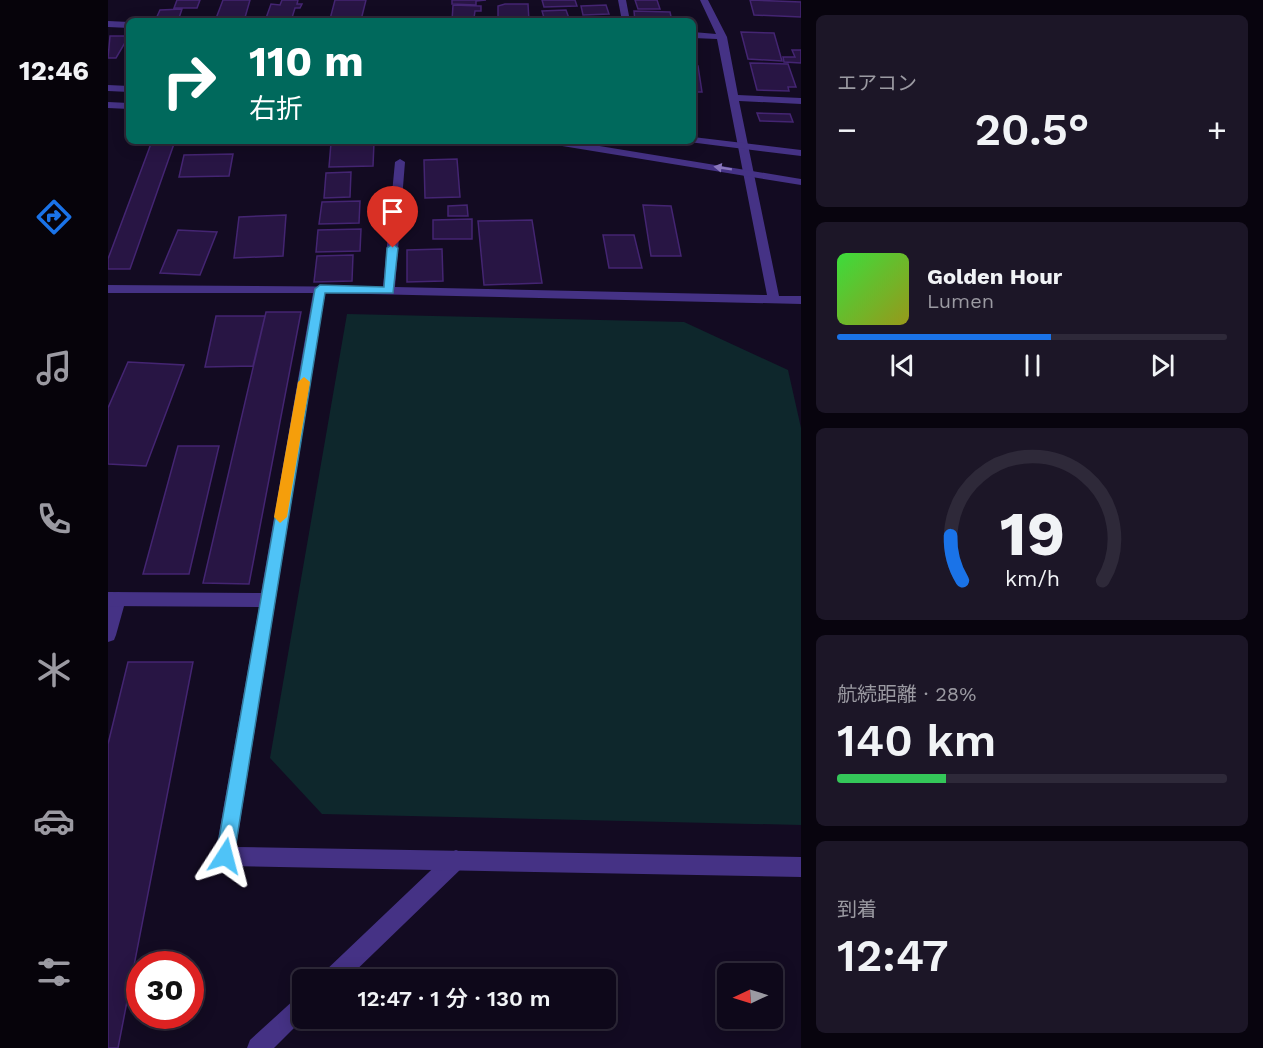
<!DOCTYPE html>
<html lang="ja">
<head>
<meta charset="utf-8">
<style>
	body { margin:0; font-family:"Work Sans","Noto Sans JP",sans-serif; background:#1c1627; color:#f1f3f6; height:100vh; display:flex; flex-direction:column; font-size:22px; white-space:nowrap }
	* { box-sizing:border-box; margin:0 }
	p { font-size:20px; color:#9b9aa2 }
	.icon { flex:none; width:33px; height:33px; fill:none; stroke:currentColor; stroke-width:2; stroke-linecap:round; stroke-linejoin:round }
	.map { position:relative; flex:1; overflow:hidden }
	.panel { display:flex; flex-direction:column; gap:15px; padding:15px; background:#08040e; width:462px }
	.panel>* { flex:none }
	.guide { position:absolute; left:18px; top:18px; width:570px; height:126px; border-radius:9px; box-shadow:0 3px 15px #0003,0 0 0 2px #2e2939; background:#00695c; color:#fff; overflow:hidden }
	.needle { width:39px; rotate:266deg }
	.tools { position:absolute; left:609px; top:963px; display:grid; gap:12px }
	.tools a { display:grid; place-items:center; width:66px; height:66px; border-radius:9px; background:#0e081a; box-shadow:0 3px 15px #0003,0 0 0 2px #2e2939; font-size:30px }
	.speed { position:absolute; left:18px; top:951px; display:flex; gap:12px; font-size:30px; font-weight:700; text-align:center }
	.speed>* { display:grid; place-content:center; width:78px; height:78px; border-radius:50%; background:#0e081a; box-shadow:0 3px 15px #0003,0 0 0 2px #2e2939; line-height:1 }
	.speed .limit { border:9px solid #d22; background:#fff; color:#111 }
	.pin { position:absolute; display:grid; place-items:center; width:51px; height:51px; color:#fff; margin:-62px -26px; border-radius:50% 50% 50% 0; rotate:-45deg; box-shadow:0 0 6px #0007 }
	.pin .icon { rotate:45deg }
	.me { position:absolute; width:66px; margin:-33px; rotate:9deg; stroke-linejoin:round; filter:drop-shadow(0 0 4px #0008) }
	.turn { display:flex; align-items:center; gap:21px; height:126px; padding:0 24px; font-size:27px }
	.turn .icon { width:78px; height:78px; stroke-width:2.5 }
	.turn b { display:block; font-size:42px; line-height:51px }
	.big { font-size:45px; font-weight:600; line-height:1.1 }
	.panel .widget { flex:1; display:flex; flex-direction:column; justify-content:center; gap:9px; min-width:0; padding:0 21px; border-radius:9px; background:#1c1627 }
	.panel .dial { align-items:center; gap:0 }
	.dial svg { height:156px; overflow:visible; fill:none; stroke:#2e2939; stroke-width:7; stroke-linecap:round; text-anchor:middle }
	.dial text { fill:#f1f3f6; stroke:none }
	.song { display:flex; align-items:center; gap:18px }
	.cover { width:72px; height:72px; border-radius:9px; background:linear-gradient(135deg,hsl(120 70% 55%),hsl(60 70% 35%)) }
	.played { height:6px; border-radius:3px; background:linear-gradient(90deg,#1a73e8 55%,#2e2939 55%) }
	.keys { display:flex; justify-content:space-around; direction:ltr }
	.heat { display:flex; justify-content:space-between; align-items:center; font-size:33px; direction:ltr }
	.charge { height:9px; border-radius:4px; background:linear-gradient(90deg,#34c759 28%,#2e2939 0) }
	.trip { position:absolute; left:184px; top:969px; width:324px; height:60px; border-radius:9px; background:#0e081a; box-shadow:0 3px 15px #0003,0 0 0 2px #2e2939; font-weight:600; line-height:60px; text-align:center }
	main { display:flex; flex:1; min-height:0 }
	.menu { display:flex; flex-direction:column; width:108px; justify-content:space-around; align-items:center; background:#06030a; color:#9b9aa2 }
	.menu .icon { width:42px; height:42px }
	.menu .selected { color:#1a73e8 }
	.menu b { font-size:27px; color:#f1f3f6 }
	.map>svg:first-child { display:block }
	.green { fill:#0e272c }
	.building { fill:#281544; stroke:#442572; stroke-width:1.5 }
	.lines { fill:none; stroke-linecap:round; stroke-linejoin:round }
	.service { fill:#453285; fill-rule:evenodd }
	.minor { fill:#453285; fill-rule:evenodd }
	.tertiary { fill:#453285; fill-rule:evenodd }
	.oneway { fill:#8977bc }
	.route { fill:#4fc3f7; stroke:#337fa1; stroke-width:1.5 }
	.slow { fill:#f59e0b }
</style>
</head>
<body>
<main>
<nav class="menu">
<b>12:46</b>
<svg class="icon selected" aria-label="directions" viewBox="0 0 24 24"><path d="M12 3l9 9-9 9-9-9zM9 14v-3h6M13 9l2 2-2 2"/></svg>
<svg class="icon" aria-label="music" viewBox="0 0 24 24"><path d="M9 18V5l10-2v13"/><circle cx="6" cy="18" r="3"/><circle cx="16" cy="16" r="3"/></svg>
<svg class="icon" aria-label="phone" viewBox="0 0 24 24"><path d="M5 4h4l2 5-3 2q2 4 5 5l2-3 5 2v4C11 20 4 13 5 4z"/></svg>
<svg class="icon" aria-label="climate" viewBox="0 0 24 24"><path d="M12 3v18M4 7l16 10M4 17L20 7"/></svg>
<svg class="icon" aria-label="car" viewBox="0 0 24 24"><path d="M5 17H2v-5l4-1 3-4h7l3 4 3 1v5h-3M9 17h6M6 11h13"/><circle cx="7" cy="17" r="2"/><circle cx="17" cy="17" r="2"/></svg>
<svg class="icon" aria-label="filters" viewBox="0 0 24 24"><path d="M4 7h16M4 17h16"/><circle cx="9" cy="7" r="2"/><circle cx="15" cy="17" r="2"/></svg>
</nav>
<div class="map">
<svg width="693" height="1048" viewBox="0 0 693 1048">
	<rect width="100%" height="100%" fill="#130b22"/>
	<!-- green -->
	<path class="green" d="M239 314 576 322 680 370 693 428V825L214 814 162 758Z"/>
	<!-- building -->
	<path class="building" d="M69 0H92L89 8H66Z
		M115 0H142L136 21H107Z
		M174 0H190L189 4H194L192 8H187L183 21H157L163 4 172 5Z
		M227 0H258L253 20 222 19Z
		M344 0H378L368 1V5L344 4Z
		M434 0H467L469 6 436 7Z
		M527 0H549L552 9H530Z
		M642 0 693 2V17L646 15Z
		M397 4H420L421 21H390V6Z
		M345 5 373 6V11H367L366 18H360L359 21H344Z
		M498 5 501 14 475 15 473 6Z
		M74 9 70 21H47L52 10Z
		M458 10 462 21H437L434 11Z
		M526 11 562 12 564 21H527Z
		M633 32 666 33 674 61 640 59Z
		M2 36H21L8 58H0Z
		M684 50H693V63L676 62 675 57H687Z
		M642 63 680 64 688 87H680L681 91 649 90Z
		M585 66H590L594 92H585Z
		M649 113 682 114 685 122 652 121Z
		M44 141H67L22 269H0V259Z
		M266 142 265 166 221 167 223 143Z
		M125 154 121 176 71 177 76 155Z
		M349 159 352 197 317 198 316 160Z
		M243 172 242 197 216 198 218 173Z
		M252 201 251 223 211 224 214 202Z
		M359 205 360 216H340V206Z
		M535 205 563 206 573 256H543Z
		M178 215 175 256 126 258 131 217Z
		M364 219V239H325V220Z
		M424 220 434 283 376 285 370 221Z
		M253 229 252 251 208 252 210 230Z
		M70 230 109 232 92 275 52 273Z
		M495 235H526L534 268H501Z
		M334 249 335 281 299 282V250Z
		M245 255 244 281 206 282 209 256Z
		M158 312H193L141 584 95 583Z
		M108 316H157L145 366 97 367Z
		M20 362 76 365 38 466 0 464V408Z
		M70 446H111L81 574H35Z
		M20 662H85L10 1048H0V744Z"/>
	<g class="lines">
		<!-- service -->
		<path class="service" d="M10 592 16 594 18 599 8 635 6 640 0 642V606L4 594Z
			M348 850 355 853 358 860 355 867 238 980H212L215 973 341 853Z
			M195 994 196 1018 166 1048H139L142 1040 188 998Z"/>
		<!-- minor -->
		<path class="minor" d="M510 0H518L522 21H514Z
			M592 0H600L619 37 630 95 693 98V104L631 101 671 296H693V304L217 293 128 847 693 857V877L117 866 110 863 107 856 151 607 0 606V592L153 593 205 293H0V285L275 287 287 162 292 159 297 162 287 287 659 295 609 39 585 38V32L608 34Z
			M0 21 21 22V28L0 27Z"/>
		<!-- tertiary -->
		<path class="tertiary" d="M0 85 21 86V92L0 91Z
			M0 102 21 103V109L0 108Z
			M585 137 693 150V156L581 142 585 141Z
			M437 141H461L693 179V185L442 144Z"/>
	</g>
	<!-- one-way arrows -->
	<defs><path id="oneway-solid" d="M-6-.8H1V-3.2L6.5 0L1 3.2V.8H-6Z" transform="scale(1.5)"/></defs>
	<use class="oneway" href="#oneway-solid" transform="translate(615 168) rotate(-171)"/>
	<!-- route -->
	<path class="route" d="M285 244 290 248 285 293H217L126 856 123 862 117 865 111 862 108 856 207 289 212 285 276 287 279 248Z"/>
	<!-- slow -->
	<path class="slow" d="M196 377 202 382 179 517 172 523 166 517 190 382Z"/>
</svg>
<div class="tools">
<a><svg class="needle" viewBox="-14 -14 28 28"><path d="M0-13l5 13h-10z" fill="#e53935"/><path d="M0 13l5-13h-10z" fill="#9b9aa2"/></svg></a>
</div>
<div class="speed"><div class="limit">30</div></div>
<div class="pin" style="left:285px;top:248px;background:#d93025"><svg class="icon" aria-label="arrive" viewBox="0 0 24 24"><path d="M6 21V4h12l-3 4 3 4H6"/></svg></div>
<svg class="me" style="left:117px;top:856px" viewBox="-20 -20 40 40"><path d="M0-17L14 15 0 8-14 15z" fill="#4fc3f7" stroke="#fff" stroke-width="4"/></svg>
<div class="trip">12:47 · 1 分 · 130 m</div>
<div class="guide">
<div class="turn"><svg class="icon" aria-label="right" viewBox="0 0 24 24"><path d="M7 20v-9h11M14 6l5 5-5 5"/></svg><div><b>110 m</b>右折</div></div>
</div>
</div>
<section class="panel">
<div class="widget"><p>エアコン</p>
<div class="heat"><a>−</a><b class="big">20.5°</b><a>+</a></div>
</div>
<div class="widget">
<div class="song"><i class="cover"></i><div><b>Golden Hour</b><p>Lumen</p></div></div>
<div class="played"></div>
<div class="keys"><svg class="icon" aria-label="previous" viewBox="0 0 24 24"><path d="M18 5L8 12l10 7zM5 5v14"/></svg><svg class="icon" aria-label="pause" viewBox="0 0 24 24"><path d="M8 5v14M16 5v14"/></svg><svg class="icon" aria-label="next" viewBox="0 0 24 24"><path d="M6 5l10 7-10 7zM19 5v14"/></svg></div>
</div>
<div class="widget dial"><svg viewBox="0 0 100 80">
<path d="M14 69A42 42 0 1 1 86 69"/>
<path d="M14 69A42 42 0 0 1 8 46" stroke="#1a73e8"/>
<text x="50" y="56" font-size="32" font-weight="700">19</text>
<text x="50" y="72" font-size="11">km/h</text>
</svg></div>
<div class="widget"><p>航続距離 · 28%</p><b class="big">140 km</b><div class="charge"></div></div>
<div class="widget"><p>到着</p><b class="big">12:47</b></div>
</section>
</main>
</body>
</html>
